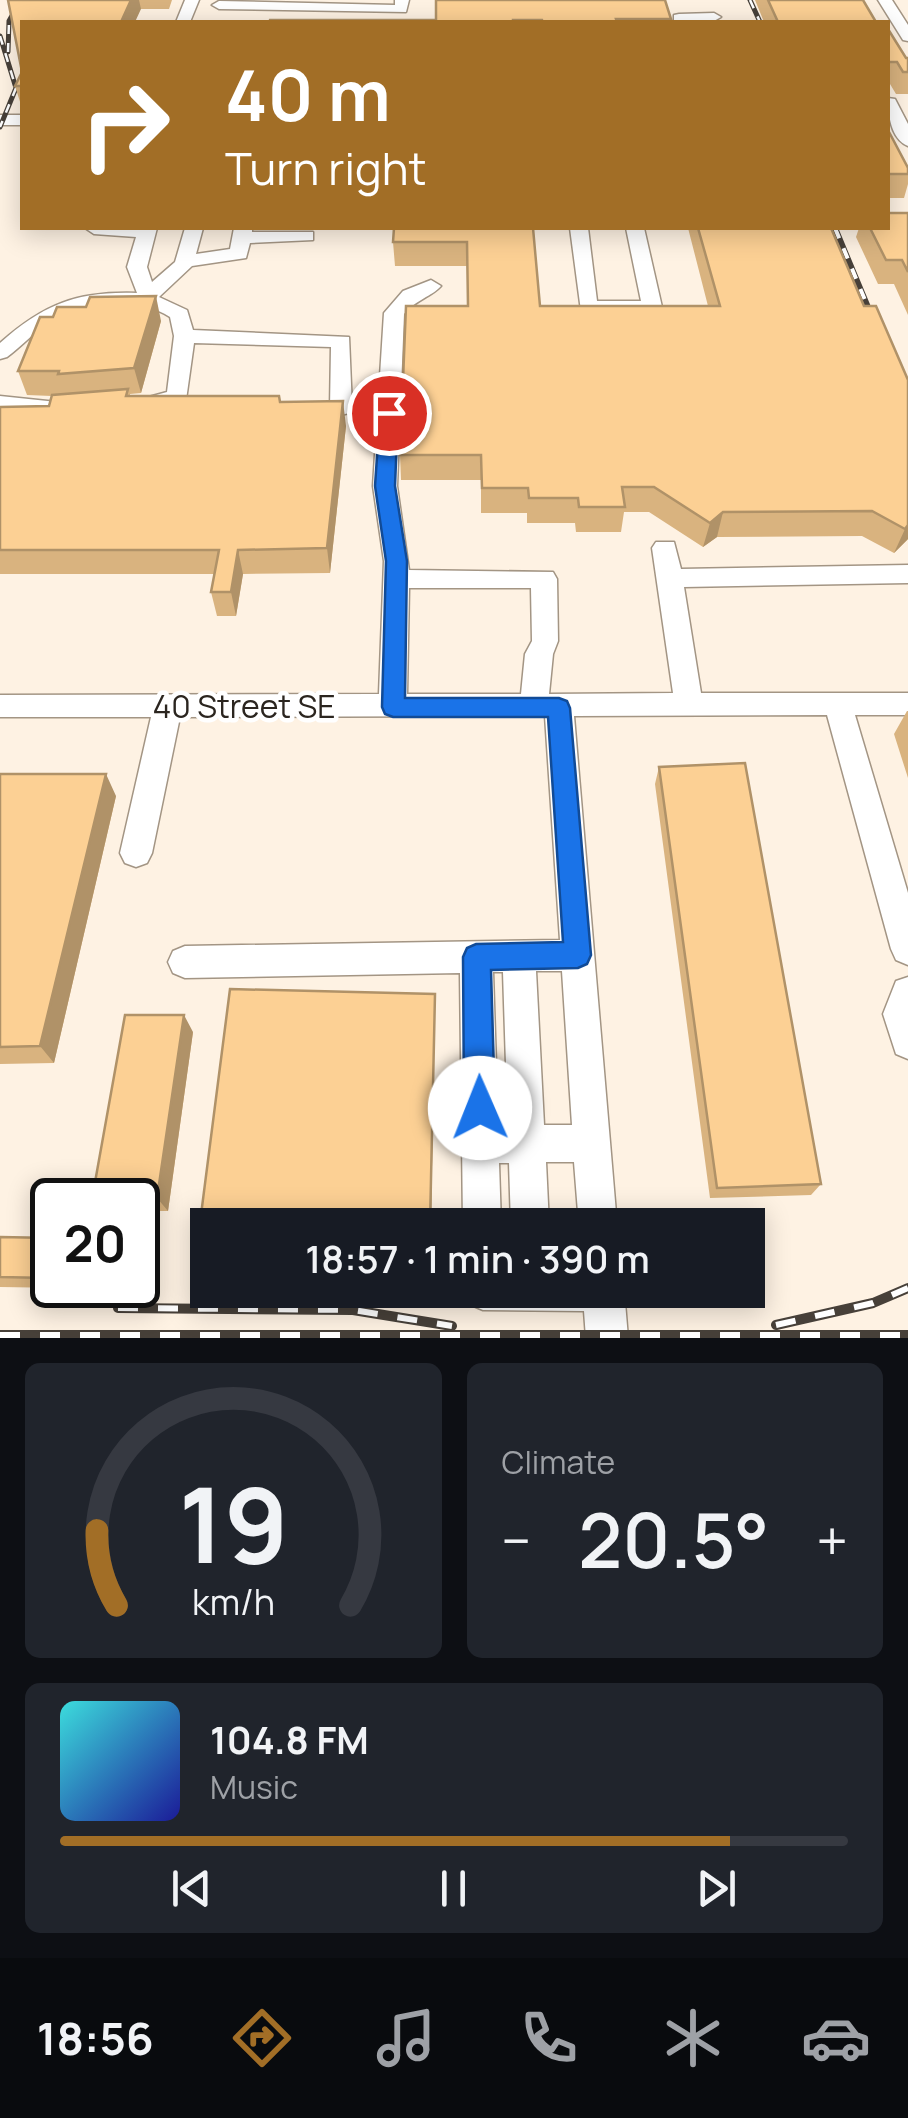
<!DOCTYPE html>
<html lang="en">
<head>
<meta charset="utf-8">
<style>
	body { margin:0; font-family:Manrope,sans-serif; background:#20242c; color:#f1f3f6; height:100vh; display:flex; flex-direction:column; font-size:38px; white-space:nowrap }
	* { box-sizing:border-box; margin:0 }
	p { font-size:32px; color:#9ea1a6 }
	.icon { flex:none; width:55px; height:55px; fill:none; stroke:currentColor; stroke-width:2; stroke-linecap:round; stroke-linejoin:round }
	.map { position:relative; height:1338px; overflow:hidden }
	.side { display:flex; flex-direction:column; gap:25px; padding:25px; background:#0d0f14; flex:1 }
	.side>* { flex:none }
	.guide { position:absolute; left:20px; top:20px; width:870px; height:210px; border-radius:0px; box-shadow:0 5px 25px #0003; background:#a26e26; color:#fff; overflow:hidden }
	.speed { position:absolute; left:30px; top:1178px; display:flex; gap:20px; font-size:50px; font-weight:700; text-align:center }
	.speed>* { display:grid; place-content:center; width:130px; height:130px; border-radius:50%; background:#171b24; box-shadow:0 5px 25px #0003; line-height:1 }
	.speed .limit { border:5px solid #111; border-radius:15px; background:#fff; color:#111 }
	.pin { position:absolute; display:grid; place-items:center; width:85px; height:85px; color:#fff; margin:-42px; border:5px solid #fff; border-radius:50%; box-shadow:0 2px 10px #0007 }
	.me { position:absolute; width:110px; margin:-55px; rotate:359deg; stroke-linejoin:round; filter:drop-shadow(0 0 8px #0008) }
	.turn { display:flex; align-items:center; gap:35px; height:210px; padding:0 40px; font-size:45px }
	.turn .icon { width:130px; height:130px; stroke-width:2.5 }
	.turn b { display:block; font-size:70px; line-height:85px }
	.big { font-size:75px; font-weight:600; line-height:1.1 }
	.side .tile { flex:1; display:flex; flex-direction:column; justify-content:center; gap:15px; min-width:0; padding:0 35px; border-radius:15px; background:#20242c }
	.side .dial { align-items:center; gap:0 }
	.dial svg { height:260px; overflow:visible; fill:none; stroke:#363941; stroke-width:7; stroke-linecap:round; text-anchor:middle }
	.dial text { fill:#f1f3f6; stroke:none }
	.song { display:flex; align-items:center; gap:30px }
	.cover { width:120px; height:120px; border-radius:15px; background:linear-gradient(135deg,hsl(180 70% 55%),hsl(240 70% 35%)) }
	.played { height:10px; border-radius:5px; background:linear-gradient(90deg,#a26e26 85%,#363941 85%) }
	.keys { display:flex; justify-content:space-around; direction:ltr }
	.heat { display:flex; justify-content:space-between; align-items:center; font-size:55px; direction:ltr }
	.side .tiles { flex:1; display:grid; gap:25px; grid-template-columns:1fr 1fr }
	.tile:last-child { grid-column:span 2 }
	.trip { position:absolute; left:190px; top:1208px; width:575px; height:100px; border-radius:0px; background:#171b24; box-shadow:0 5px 25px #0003; font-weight:600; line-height:100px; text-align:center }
	.dock { display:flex; height:160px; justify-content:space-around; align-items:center; background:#090b0e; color:#9ea1a6 }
	.dock .icon { width:70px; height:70px }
	.dock .selected { color:#a26e26 }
	.dock b { font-size:45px; color:#f1f3f6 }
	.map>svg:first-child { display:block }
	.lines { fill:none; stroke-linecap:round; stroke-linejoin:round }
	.minor-casing { stroke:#a39584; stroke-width:3 }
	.minor { fill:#fff; fill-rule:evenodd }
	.rail-far2-casing { stroke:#474039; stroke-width:5 }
	.rail-far1-casing { stroke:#474039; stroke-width:6 }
	.rail-casing { stroke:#474039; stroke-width:10 }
	.rail-far2 { stroke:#fff; stroke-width:2.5; stroke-dasharray:9; stroke-linecap:butt }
	.rail-far1 { stroke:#fff; stroke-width:4; stroke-dasharray:11; stroke-linecap:butt }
	.rail { stroke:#fff; stroke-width:6; stroke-dasharray:20; stroke-linecap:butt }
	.wall { fill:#d9b37f }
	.shaded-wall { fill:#b09268 }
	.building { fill:#fcd094; stroke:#b09268; stroke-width:2.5 }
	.route { fill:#1a73e8; stroke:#114b97; stroke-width:2.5 }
	.labels { text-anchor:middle; stroke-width:9; stroke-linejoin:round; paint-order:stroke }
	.street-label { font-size:32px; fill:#2b251f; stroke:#fff }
</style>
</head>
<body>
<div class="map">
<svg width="908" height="1338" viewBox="0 0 908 1338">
	<rect width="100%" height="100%" fill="#fef2e3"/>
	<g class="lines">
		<!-- minor casing -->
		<g class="minor-casing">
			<path id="minor" d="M185 0H199L190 22H176Z
				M395 0H409L406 12 219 9 212 5 219 1 395 5Z
				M878 0H892L908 25V41L903 40Z
				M679 14 714 13 721 17 714 21H674V15Z
				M888 98 895 99 908 124V146C891 139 888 115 888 98Z
				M0 115H22V125H0Z
				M85 228H157L147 267 152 282 175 262 185 228H203L196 254 230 249 234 228H252V232H313V240L250 243 246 258 192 266 159 297 187 310 193 330 349 337 352 408 349 413 341 415 330 408 331 347 194 343 186 400 170 408 134 411 131 406 134 401 167 392 174 336 170 317C138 296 82 301 49 322 34 332 22 346 7 357L0 359V343C44 304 77 291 137 293L127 267 136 237 94 234Z
				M570 228H588L597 301H641L626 228H644L662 307 659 311H581Z
				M431 280 441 286C431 297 417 299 404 314L397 486 409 570 553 572 557 579 558 641 553 654 549 694 673 693 652 548 656 542H674L681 569 908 565V583L684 587 701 693H908V715H855L908 893V965L896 960 891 949 827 715 574 716 617 1225H579L574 1162H546L549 1225H511L509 1163H499L501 1225H463L460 973 185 978 173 973 168 962 173 951 185 946 560 940 545 716 180 717 152 853 147 863 136 867 125 863 120 853 151 717H0V695L379 694 384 561 373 486 384 313 403 291ZM409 588H531L532 641 525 654 521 694H407ZM536 971H562L572 1125H544ZM493 972H503L508 1126H498Z
				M0 396 57 402 68 409 57 416 0 410Z
				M908 977V1059L896 1054 883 1014 896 981Z
				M463 1290H624L628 1338H586L584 1311 483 1310 469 1304Z"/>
		</g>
		<!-- minor -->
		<use href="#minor" class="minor"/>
		<!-- rail-far2 casing -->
		<g class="rail-far2-casing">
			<path id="rail-far2" d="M750 0 760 22
				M0 36 16 88 0 127
				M8 52 9 21 21 0"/>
		</g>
		<!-- rail-far1 casing -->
		<g class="rail-far1-casing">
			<path id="rail-far1" d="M835 228 877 329"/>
		</g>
		<!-- rail casing -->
		<g class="rail-casing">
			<path id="rail" d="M118 1308 353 1310 452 1326
				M776 1325 873 1303 908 1288
				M0 1335H908"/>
		</g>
		<!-- rail-far2 -->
		<use href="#rail-far2" class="rail-far2"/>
		<!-- rail-far1 -->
		<use href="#rail-far1" class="rail-far1"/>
		<!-- rail -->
		<use href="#rail" class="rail"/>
	</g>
	<!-- wall -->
	<path class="wall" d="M8 0H172L169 9H141L22 22V108L15 86 22 72Z
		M755 0H863L876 22H764Z
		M671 19 670 22H269L436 20Z
		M888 29 906 58H908V94H896L890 84H888Z
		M888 130 908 168V184L904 198H888Z
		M908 213V315L894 284H878L856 237 859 228H888Z
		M533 228 540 306H708L688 228H831L908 539 894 553 862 536 717 537 703 547 649 512H624L621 532H576L575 523H527V513H481V480H401L400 455 467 306V266H395L393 242Z
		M161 321 141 393 130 394V396L280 402 346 426 330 573 243 574 236 616H217L211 592 215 574H0V407L49 406 52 396 27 395 18 371Z
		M907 711H908V778L894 734Z
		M659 767 821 1184 811 1195 710 1198 655 784Z
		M0 774 116 796 54 1063 0 1064Z
		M230 989 435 994 431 1225H208V1290H430L429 1293 202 1295 192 1285Z
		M193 1032 168 1211H138V1200H93L92 1199Z
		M0 1237 52 1238V1285H64V1288L0 1287Z"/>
	<!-- shaded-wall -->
	<path class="shaded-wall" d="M131 0H139L141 9 135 22H121Z
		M156 296 161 321 141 393 134 368Z
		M343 401 346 426 330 573 327 548Z
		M723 512 717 537 703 547 710 523Z
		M908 525V539L894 553 905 529Z
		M238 550 243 574 236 616 231 592Z
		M106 774 116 796 54 1063 40 1046Z
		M435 994 431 1225H430Z
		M184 1015 193 1032 168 1211 157 1198Z
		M52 1255V1280L48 1278Z"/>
	<!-- building -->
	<path class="building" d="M8 0H131L121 22H22V86H15L22 72Z
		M436 0H665L671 19H616L617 22H543L542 20H513V22H269L270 20H436Z
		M768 0H863L876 22H778Z
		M888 29 906 58H908V72H903L897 62H888Z
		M888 130 908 168V174H888Z
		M888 213H908V272L902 260H886L870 228H888Z
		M394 228H533L540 306H720L698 228H831L864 306H876L908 380V525L905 529 872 511 723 512 710 523 654 487H622L625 507H579L578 498H529L528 488H482L481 455H400L406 306H468L467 242H393Z
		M156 296 134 368 58 374 59 371H18L40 317H53L57 307H86L90 297Z
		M128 389 126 396H279L280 402 343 401 327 548 238 550 231 592H211L219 550H0V407L49 406 52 395Z
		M745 763 821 1184 717 1188 659 767Z
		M0 774H106L40 1046 0 1047Z
		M230 989 435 994 430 1225H208V1285H192Z
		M125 1015H184L157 1198 92 1199Z
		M0 1237 52 1238V1255L48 1278 0 1277Z"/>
	<!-- route -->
	<path class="route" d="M389 407 398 413 395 486 407 561 405 698H559L567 701 570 708 591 955 587 964 578 968 491 970 495 1108 490 1118 480 1123 469 1118 464 1108 463 957 467 948 476 944 563 942 548 717H393L385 714 382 707 386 561 375 486 380 413Z"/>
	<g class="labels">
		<!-- street labels -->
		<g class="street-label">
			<text x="244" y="718">40 Street SE</text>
		</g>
	</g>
</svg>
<div class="speed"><div class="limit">20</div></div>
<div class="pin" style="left:389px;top:413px;background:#d93025"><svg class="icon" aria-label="arrive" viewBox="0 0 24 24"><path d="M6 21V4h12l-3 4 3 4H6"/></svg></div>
<svg class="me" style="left:480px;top:1108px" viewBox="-20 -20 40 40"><circle r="19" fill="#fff"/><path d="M0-13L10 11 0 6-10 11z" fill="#1a73e8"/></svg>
<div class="trip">18:57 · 1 min · 390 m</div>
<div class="guide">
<div class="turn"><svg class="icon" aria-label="right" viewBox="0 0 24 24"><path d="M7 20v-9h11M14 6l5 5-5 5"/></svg><div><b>40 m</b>Turn right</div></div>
</div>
</div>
<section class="side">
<div class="tiles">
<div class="tile dial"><svg viewBox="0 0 100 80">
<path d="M14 69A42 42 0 1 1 86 69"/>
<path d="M14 69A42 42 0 0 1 8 46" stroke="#a26e26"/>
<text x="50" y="56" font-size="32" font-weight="700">19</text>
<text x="50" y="72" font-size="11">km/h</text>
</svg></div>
<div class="tile"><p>Climate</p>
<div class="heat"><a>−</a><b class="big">20.5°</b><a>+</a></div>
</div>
<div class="tile">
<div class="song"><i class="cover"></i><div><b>104.8 FM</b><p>Music</p></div></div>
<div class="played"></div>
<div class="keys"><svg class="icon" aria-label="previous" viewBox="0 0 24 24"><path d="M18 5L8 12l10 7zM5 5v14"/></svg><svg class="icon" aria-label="pause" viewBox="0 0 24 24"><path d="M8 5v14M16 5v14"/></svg><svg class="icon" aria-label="next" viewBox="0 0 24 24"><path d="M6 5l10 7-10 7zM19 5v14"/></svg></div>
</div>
</div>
</section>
<nav class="dock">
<b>18:56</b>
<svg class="icon selected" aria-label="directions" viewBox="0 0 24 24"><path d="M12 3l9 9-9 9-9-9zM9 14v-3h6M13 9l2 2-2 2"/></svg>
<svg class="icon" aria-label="music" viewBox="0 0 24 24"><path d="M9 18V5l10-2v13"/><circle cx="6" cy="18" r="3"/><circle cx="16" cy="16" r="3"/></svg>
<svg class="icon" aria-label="phone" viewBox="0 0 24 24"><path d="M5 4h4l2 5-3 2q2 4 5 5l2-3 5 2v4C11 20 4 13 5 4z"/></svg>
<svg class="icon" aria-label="climate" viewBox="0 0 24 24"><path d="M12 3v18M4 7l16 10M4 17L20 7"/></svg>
<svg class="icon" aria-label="car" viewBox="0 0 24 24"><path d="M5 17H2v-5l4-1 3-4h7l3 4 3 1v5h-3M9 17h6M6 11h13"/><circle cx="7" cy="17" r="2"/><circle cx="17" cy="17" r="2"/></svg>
</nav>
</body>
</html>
